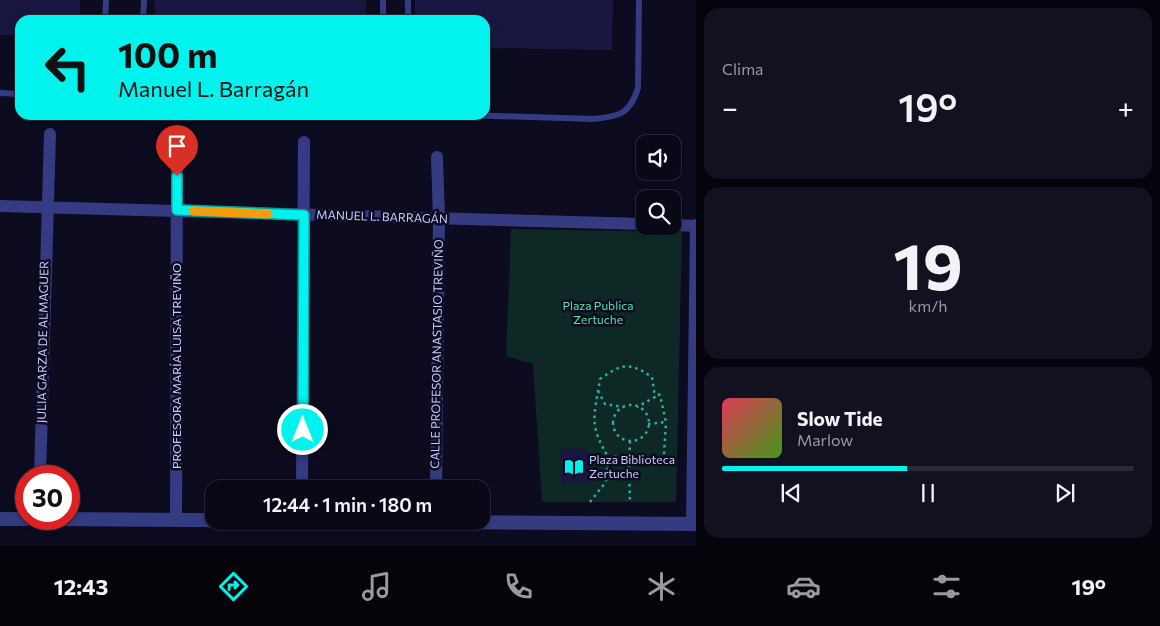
<!DOCTYPE html>
<html lang="es">
<head>
<meta charset="utf-8">
<style>
	body { margin:0; font-family:Commissioner,sans-serif; background:#121120; color:#f1f3f6; height:100vh; display:flex; flex-direction:column; font-size:19px; white-space:nowrap }
	* { box-sizing:border-box; margin:0 }
	p { font-size:16px; color:#999aa1 }
	.icon { flex:none; width:28px; height:28px; fill:none; stroke:currentColor; stroke-width:2; stroke-linecap:round; stroke-linejoin:round }
	.map { position:relative; flex:1; overflow:hidden }
	.details { display:flex; flex-direction:column; gap:8px; padding:8px; background:#05040d; width:464px }
	.details>* { flex:none }
	.guide { position:absolute; left:15px; top:15px; width:475px; height:105px; border-radius:15px; box-shadow:0 2px 8px #0003,0 0 0 1px #292936; background:#00f4ed; color:#111; overflow:hidden }
	.buttons { position:absolute; left:636px; top:135px; display:grid; gap:10px }
	.buttons a { display:grid; place-items:center; width:45px; height:45px; border-radius:10px; background:#090817; box-shadow:0 2px 8px #0003,0 0 0 1px #292936; font-size:25px }
	.speed { position:absolute; left:15px; top:465px; display:flex; gap:10px; font-size:25px; font-weight:700; text-align:center }
	.speed>* { display:grid; place-content:center; width:65px; height:65px; border-radius:50%; background:#090817; box-shadow:0 2px 8px #0003,0 0 0 1px #292936; line-height:1 }
	.speed .limit { border:8px solid #d22; background:#fff; color:#111 }
	.pin { position:absolute; display:grid; place-items:center; width:42px; height:42px; color:#fff; margin:-51px -21px; border-radius:50% 50% 50% 0; rotate:-45deg; box-shadow:0 0 5px #0007 }
	.pin .icon { rotate:45deg }
	.me { position:absolute; width:55px; margin:-28px; rotate:0deg; stroke-linejoin:round; filter:drop-shadow(0 0 4px #0008) }
	.turn { display:flex; align-items:center; gap:18px; height:105px; padding:0 20px; font-size:22px }
	.turn .icon { width:65px; height:65px; stroke-width:2.5 }
	.turn b { display:block; font-size:35px; line-height:42px }
	.big { font-size:38px; font-weight:600; line-height:1.1 }
	.details .widget { flex:1; display:flex; flex-direction:column; justify-content:center; gap:8px; min-width:0; padding:0 18px; border-radius:15px; background:#121120 }
	.details .dial { align-items:center; gap:0 }
	.dial b { font-size:65px; line-height:1 }
	.song { display:flex; align-items:center; gap:15px }
	.cover { width:60px; height:60px; border-radius:8px; background:linear-gradient(135deg,hsl(350 70% 55%),hsl(100 70% 35%)) }
	.played { height:5px; border-radius:2px; background:linear-gradient(90deg,#00f4ed 45%,#292936 45%) }
	.keys { display:flex; justify-content:space-around; direction:ltr }
	.heat { display:flex; justify-content:space-between; align-items:center; font-size:28px; direction:ltr }
	.trip { position:absolute; left:205px; top:480px; width:285px; height:50px; border-radius:15px; background:#090817; box-shadow:0 2px 8px #0003,0 0 0 1px #292936; font-weight:600; line-height:50px; text-align:center }
	.tabs { display:flex; height:80px; justify-content:space-around; align-items:center; background:#040309; color:#999aa1 }
	.tabs .icon { width:35px; height:35px }
	.tabs .active { color:#00f4ed }
	.tabs b { font-size:22px; color:#f1f3f6 }
	main { display:flex; flex:1; min-height:0 }
	.map>svg:first-child { display:block }
	.green { fill:#0e2925 }
	.building { fill:#191641 }
	.lines { fill:none; stroke-linecap:round; stroke-linejoin:round }
	.path { stroke:#27b59a; stroke-width:2.5; stroke-dasharray:2.5 4; stroke-linecap:butt }
	.service { stroke:#343b81; stroke-width:6 }
	.minor { stroke:#343b81; stroke-width:12 }
	.tertiary { stroke:#343b81; stroke-width:14 }
	.route-casing { stroke:#009f9a; stroke-width:12 }
	.route { stroke:#00f4ed; stroke-width:9 }
	.slow { stroke:#f59e0b; stroke-width:9 }
	.labels { text-anchor:middle; stroke-width:5; stroke-linejoin:round; paint-order:stroke }
	.street-label { font-size:12px; fill:#c9caff; stroke:#0c0b1f }
	.park-label { font-size:12px; fill:#50e4ac; stroke:#0c0b1f }
	.poi-label { font-size:12px; fill:#c9caff; stroke:#0c0b1f; text-anchor:start }
</style>
</head>
<body>
<main>
<div class="map">
<svg width="697" height="546" viewBox="0 0 697 546">
	<rect width="100%" height="100%" fill="#0c0b1f"/>
	<!-- green -->
	<path class="green" d="M511 229 682 232 676 502H542L533 364 506 356Z"/>
	<!-- building -->
	<path class="building" d="M0 0H80V20H20V35H0Z
		M155 0H366V20H154Z
		M415 0H613L612 50 485 48V20H415Z
		M561 449H588V484H561Z"/>
	<g class="lines">
		<!-- path -->
		<path class="path" d="M598 391 605 404 623 407
			M613 423a18 18 0 1 1 36 0a18 18 0 1 1-36 0Z
			M648 424 666 422 660 395 655 394
			M664 454 666 422
			M607 467a11 11 0 1 1 22 0a11 11 0 1 1-22 0Z
			M610 460C588 424 594 418 600 379 622 364 628 361 652 377L655 397 637 407
			M629 463 630 441
			M629 471 630 502
			M590 502 605 483 609 472"/>
		<!-- service -->
		<path class="service" d="M105 20 106 0
			M143 20 144 0
			M383 20V0
			M408 20V0
			M0 93 20 94
			M464 115 593 119C619 117 630 114 638 88L639 0"/>
		<!-- minor -->
		<path class="minor" d="M0 206 645 224
			M672 225 697 226
			M40 476 50 134
			M302 489 304 142
			M436 489 439 219 437 157
			M176 521 177 142
			M692 524 696 225"/>
		<!-- tertiary -->
		<path class="tertiary" d="M0 519H26
			M55 519 697 524"/>
	</g>
	<g class="lines">
		<!-- route casing -->
		<g class="route-casing">
			<path id="route" d="M177 176V210L304 215 303 430"/>
		</g>
		<!-- route -->
		<use href="#route" class="route"/>
		<!-- slow -->
		<path class="slow" d="M193 211 268 214"/>
	</g>
	<!-- icons -->
	<defs>
		<g id="library-bare" transform="scale(1.5)"><path d="M-6-4Q-3-5.5-.7-3.5V5Q-3 3-6 4ZM6-4Q3-5.5 .7-3.5V5Q3 3 6 4Z" fill="#00f4ed" stroke="#0c0b1f" stroke-width="2.5" paint-order="stroke"/></g>
	</defs>
	<g fill-rule="evenodd">
		<use href="#library-bare" x="574" y="467"/>
	</g>
	<g class="labels">
		<!-- street labels -->
		<g class="street-label">
			<text transform="translate(382 217) rotate(2)" y="4">MANUEL L. BARRAGÁN</text>
			<text transform="translate(43 342) rotate(-89)" y="4">JULIA GARZA DE ALMAGUER</text>
			<text transform="translate(437 354) rotate(-89)" y="4">CALLE PROFESOR ANASTASIO TREVIÑO</text>
			<text transform="translate(177 366) rotate(-90)" y="4">PROFESORA MARÍA LUISA TREVIÑO</text>
		</g>
		<!-- park labels -->
		<g class="park-label">
			<text x="598" y="310">Plaza Publica<tspan x="598" dy="14">Zertuche</tspan></text>
		</g>
		<!-- poi labels -->
		<g class="poi-label">
			<text x="589" y="464">Plaza Biblioteca<tspan x="589" dy="14">Zertuche</tspan></text>
		</g>
	</g>
</svg>
<div class="buttons">
<a><svg class="icon" aria-label="sound" viewBox="0 0 24 24"><path d="M4 9h4l5-4v14l-5-4H4zM17 9q2 3 0 6"/></svg></a>
<a><svg class="icon" aria-label="search" viewBox="0 0 24 24"><circle cx="10" cy="10" r="6"/><path d="M15 15l6 6"/></svg></a>
</div>
<div class="speed"><div class="limit">30</div></div>
<div class="pin" style="left:177px;top:176px;background:#d93025"><svg class="icon" aria-label="arrive" viewBox="0 0 24 24"><path d="M6 21V4h12l-3 4 3 4H6"/></svg></div>
<svg class="me" style="left:303px;top:430px" viewBox="-20 -20 40 40"><circle r="17" fill="#00f4ed" stroke="#fff" stroke-width="3"/><path d="M0-11L8 9 0 5-8 9z" fill="#fff"/></svg>
<div class="trip">12:44 · 1 min · 180 m</div>
<div class="guide">
<div class="turn"><svg class="icon" aria-label="left" viewBox="0 0 24 24"><path d="M17 20v-9H6M10 6l-5 5 5 5"/></svg><div><b>100 m</b>Manuel L. Barragán</div></div>
</div>
</div>
<section class="details">
<div class="widget"><p>Clima</p>
<div class="heat"><a>−</a><b class="big">19°</b><a>+</a></div>
</div>
<div class="widget dial"><b>19</b><p>km/h</p></div>
<div class="widget">
<div class="song"><i class="cover"></i><div><b>Slow Tide</b><p>Marlow</p></div></div>
<div class="played"></div>
<div class="keys"><svg class="icon" aria-label="previous" viewBox="0 0 24 24"><path d="M18 5L8 12l10 7zM5 5v14"/></svg><svg class="icon" aria-label="pause" viewBox="0 0 24 24"><path d="M8 5v14M16 5v14"/></svg><svg class="icon" aria-label="next" viewBox="0 0 24 24"><path d="M6 5l10 7-10 7zM19 5v14"/></svg></div>
</div>
</section>
</main>
<nav class="tabs">
<b>12:43</b>
<svg class="icon active" aria-label="directions" viewBox="0 0 24 24"><path d="M12 3l9 9-9 9-9-9zM9 14v-3h6M13 9l2 2-2 2"/></svg>
<svg class="icon" aria-label="music" viewBox="0 0 24 24"><path d="M9 18V5l10-2v13"/><circle cx="6" cy="18" r="3"/><circle cx="16" cy="16" r="3"/></svg>
<svg class="icon" aria-label="phone" viewBox="0 0 24 24"><path d="M5 4h4l2 5-3 2q2 4 5 5l2-3 5 2v4C11 20 4 13 5 4z"/></svg>
<svg class="icon" aria-label="climate" viewBox="0 0 24 24"><path d="M12 3v18M4 7l16 10M4 17L20 7"/></svg>
<svg class="icon" aria-label="car" viewBox="0 0 24 24"><path d="M5 17H2v-5l4-1 3-4h7l3 4 3 1v5h-3M9 17h6M6 11h13"/><circle cx="7" cy="17" r="2"/><circle cx="17" cy="17" r="2"/></svg>
<svg class="icon" aria-label="filters" viewBox="0 0 24 24"><path d="M4 7h16M4 17h16"/><circle cx="9" cy="7" r="2"/><circle cx="15" cy="17" r="2"/></svg>
<b>19°</b>
</nav>
</body>
</html>
